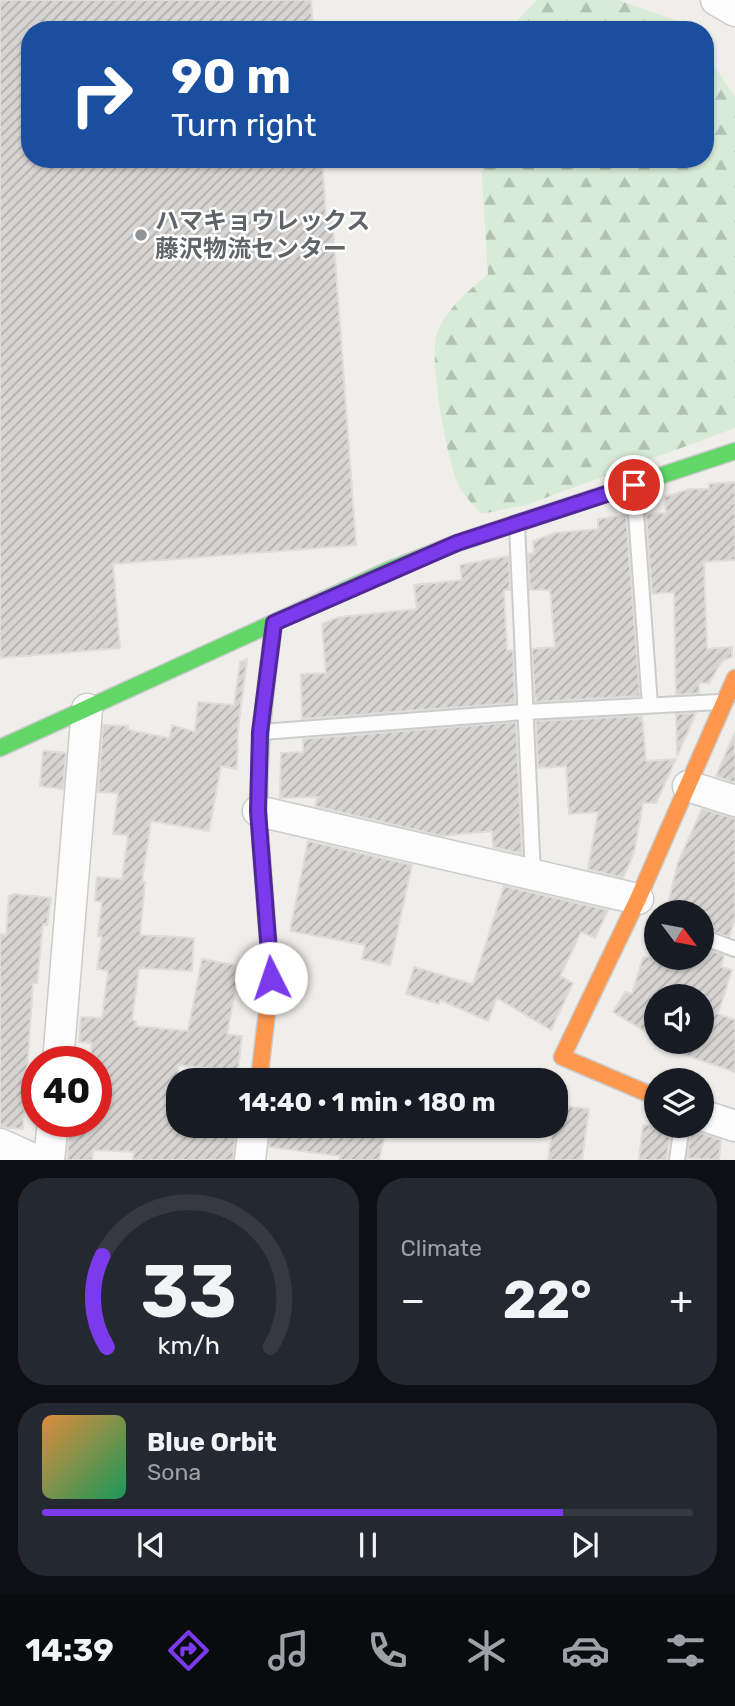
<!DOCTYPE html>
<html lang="en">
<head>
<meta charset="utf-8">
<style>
	body { margin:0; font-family:Rubik,"Noto Sans JP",sans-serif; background:#242831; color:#f1f3f6; height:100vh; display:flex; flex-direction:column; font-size:26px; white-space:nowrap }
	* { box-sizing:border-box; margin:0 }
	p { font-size:23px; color:#9ea1a6 }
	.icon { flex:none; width:38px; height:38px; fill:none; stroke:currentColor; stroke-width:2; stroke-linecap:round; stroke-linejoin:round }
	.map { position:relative; height:1160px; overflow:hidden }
	.side { display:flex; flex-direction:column; gap:18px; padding:18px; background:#0d0f14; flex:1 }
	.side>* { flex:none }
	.hud { position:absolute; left:21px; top:21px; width:693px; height:147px; border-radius:28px; box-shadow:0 2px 5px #0004; background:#1a4fa0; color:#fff; overflow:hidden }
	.needle { width:46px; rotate:122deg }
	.controls { position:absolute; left:644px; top:900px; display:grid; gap:14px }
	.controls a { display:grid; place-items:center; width:70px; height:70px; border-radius:50%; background:#171b24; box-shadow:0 2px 5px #0004; font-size:35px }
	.speed { position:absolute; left:21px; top:1046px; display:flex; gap:14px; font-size:35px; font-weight:700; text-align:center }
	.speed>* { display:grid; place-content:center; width:91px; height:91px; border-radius:50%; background:#171b24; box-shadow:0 2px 5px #0004; line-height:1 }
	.speed .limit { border:10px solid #d22; background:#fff; color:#111 }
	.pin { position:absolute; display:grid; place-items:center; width:60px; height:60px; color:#fff; margin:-30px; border:4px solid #fff; border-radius:50%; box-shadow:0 2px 7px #0007 }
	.me { position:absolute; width:77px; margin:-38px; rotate:356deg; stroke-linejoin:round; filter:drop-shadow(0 0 5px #0008) }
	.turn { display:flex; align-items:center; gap:24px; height:147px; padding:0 35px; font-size:32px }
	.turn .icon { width:91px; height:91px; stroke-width:2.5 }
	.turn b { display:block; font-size:49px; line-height:60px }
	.big { font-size:52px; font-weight:700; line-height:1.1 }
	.side .tile { flex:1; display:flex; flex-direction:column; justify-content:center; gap:10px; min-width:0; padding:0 24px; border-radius:28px; background:#242831 }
	.side .dial { align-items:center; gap:0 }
	.dial svg { height:182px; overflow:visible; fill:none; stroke:#363941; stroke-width:7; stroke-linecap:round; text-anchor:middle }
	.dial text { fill:#f1f3f6; stroke:none }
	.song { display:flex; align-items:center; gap:21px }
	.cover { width:84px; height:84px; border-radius:10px; background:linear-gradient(135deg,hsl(30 70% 55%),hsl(150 70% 35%)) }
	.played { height:7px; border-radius:4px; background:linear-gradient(90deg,#7c3aed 80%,#363941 80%) }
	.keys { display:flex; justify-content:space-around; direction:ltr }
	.heat { display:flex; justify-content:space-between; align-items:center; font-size:38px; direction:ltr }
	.side .tiles { flex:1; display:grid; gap:18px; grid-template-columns:1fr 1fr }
	.tile:last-child { grid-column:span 2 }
	.trip { position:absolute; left:166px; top:1068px; width:402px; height:70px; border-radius:28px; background:#171b24; box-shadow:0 2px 5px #0004; font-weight:700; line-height:70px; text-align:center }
	.tab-bar { display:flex; height:112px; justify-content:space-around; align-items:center; background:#090b0e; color:#9ea1a6 }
	.tab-bar .icon { width:49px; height:49px }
	.tab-bar .active { color:#7c3aed }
	.tab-bar b { font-size:32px; color:#f1f3f6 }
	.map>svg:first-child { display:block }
	.forest { fill:url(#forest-firs) }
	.building { fill:url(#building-hatch); stroke:#deddd9; stroke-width:2 }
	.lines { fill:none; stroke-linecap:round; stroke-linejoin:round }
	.lane-casing { stroke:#cbcccc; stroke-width:18 }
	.street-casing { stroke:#cbcccc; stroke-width:33 }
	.fast-casing { stroke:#cacacb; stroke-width:19 }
	.slow-casing { stroke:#cacacb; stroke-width:19 }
	.lane { stroke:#fdfcfc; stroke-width:14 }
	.street { stroke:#fdfcfc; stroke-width:30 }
	.fast { stroke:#63d668; stroke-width:16 }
	.slow { stroke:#ff974d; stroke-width:16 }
	.route-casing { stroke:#51269a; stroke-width:18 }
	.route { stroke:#7c3aed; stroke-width:12 }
	.poi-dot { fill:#919496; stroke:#fff; stroke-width:2.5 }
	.labels { text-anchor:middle; stroke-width:5; stroke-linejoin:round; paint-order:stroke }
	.poi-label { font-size:24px; font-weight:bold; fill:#5f6368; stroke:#fff; text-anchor:start }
</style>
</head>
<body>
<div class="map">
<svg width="735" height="1160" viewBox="0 0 735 1160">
	<defs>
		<pattern id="forest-firs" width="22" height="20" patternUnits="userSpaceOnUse" patternTransform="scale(1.75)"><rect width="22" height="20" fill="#d8ebd6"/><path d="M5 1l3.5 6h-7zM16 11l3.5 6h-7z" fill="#b2c2b1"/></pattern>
		<pattern id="building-hatch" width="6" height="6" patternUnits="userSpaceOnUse" patternTransform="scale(1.75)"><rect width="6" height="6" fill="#d6d5d3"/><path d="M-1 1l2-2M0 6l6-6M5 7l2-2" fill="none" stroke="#b1b0af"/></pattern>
	</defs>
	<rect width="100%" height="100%" fill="#efeeea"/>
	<!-- forest -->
	<path class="forest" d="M537 0H618L688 25 690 30H508Z
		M705 52 735 97V428L526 505 481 514C474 505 463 495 458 484 447 459 427 354 438 330 449 306 469 291 488 274L481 159H705Z"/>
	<!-- building -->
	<path class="building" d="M0 0H311L313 30H30V159H322L326 216H332L356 545 113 564 120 648 0 658Z
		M735 482V560L704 562 707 649 732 647V657L722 661 709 683H699V693L676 695 674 592 652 594 646 514 666 513 665 497 689 489H709V484Z
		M626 515 640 696 535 702 532 649 555 647 550 590H530L528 554 534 553 533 541 555 533 598 529V519Z
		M509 556 510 590H504L507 650H513L515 703 302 719 301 674 326 673 322 624 339 617 417 609 414 585 462 580 460 565Z
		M247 659 238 729 237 769 221 766 209 831 151 821 142 882H145L140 935 194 938 192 971 139 968 132 1020 136 1021 135 1026 188 1031 202 959 240 966 227 1034 242 1036 238 1071 178 1065V1125L236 1126 233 1160H133L134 1152 93 1150 92 1160H67L70 1122H96V1062H90L92 1043 79 1042 81 1017 102 1018 108 971 97 969 102 937 98 936 102 902 95 901 97 877 122 879 128 835 113 834 118 793 98 792 103 725 128 726V730L169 738 172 725 195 732 198 702 234 705 240 662Z
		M696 713 677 756 676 714Z
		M642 716 646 761 676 759 656 803H643L634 853 623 878 588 869 598 812 569 814 566 766 538 768 536 721Z
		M516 722 522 854 493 847 492 831 442 836 315 806 317 797 280 798 281 753 303 752V739Z
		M735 732V783L716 776Z
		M46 751 66 753 63 789 40 786 43 752Z
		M702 809 735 818V918L729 937 702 928 707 912H666L678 862Z
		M308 841 412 865 390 965 362 959 365 945 290 931Z
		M504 886 608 910 595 938 581 932 560 976 573 983 551 1030 497 998 488 1021 440 1000 439 1004 406 994 414 967 473 984Z
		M14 894 51 898 47 925 43 924 37 983H33L23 1129 0 1127V934L6 935 9 896Z
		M702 947 724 955 721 967 732 970 718 1014 735 1020V1072L655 1045 656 1041H702V996H656V1038L613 1012 625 992 632 994 643 957H702Z
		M556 1105 589 1109 582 1160H548L553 1125H556Z
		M271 1125H348L385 1134 379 1160H339L340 1156 269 1147Z
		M643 1125H672L666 1160H639Z
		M691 1129 721 1140 719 1160 687 1158Z"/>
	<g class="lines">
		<!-- lane casing -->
		<g class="lane-casing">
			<path id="lane" d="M634 486 650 705
				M517 525 533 875
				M262 732 525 712 720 702
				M702 937 735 949
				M677 1160 682 1125"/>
		</g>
		<!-- street casing -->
		<g class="street-casing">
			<path id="street" d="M716 0 735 11
				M688 786 735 801
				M258 811 638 899
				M58 1062 87 709
				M702 1115 735 1126
				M0 1144 35 1160
				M49 1160 53 1122
				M250 1160 254 1125"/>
		</g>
		<!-- fast casing -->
		<g class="fast-casing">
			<path id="fast" d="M0 748 389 570 457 543 735 451
				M261 848C255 772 264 698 274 623"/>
		</g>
		<!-- slow casing -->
		<g class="slow-casing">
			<path id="slow" d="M259 1080 271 978 261 848
				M656 1097 562 1057 638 899 735 678"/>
		</g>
		<!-- lane -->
		<use href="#lane" class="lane"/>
		<!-- street -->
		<use href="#street" class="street"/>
		<!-- fast -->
		<use href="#fast" class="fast"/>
		<!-- slow -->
		<use href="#slow" class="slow"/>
	</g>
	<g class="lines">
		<!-- route casing -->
		<g class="route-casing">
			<path id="route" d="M271 978 258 811 260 732 274 623 457 543 634 485"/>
		</g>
		<!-- route -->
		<use href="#route" class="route"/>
	</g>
	<!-- markers -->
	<circle class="poi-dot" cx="141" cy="235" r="7"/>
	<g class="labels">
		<!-- poi labels -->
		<g class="poi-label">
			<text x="155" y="229">ハマキョウレックス<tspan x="155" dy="28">藤沢物流センター</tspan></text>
		</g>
	</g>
</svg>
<div class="controls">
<a><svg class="needle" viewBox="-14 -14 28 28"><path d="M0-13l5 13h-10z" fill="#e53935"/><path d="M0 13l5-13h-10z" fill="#9ea1a6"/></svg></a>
<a><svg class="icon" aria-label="sound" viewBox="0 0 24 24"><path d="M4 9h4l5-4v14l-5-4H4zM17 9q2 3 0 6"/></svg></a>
<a><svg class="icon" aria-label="layers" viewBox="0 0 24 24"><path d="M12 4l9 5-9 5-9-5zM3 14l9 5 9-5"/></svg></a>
</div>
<div class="speed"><div class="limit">40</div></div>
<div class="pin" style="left:634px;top:485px;background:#d93025"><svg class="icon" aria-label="arrive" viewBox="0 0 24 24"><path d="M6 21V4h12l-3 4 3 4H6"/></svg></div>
<svg class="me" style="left:271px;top:978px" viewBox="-20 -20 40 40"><circle r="19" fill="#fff"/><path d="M0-13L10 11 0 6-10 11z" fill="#7c3aed"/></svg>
<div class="trip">14:40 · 1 min · 180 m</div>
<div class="hud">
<div class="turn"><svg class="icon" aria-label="right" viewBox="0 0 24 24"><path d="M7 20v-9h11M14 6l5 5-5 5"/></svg><div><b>90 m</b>Turn right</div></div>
</div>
</div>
<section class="side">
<div class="tiles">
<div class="tile dial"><svg viewBox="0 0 100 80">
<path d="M14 69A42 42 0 1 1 86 69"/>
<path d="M14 69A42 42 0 0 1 12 29" stroke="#7c3aed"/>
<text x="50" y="56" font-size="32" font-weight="700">33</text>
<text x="50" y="72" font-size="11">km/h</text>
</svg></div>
<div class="tile"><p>Climate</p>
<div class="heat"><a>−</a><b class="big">22°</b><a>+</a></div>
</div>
<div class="tile">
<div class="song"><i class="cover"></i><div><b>Blue Orbit</b><p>Sona</p></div></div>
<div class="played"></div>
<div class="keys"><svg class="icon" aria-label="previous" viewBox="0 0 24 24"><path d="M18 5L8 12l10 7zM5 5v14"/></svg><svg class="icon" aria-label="pause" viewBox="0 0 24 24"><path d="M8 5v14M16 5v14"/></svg><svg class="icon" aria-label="next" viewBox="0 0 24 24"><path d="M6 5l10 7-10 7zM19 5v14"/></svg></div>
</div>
</div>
</section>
<nav class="tab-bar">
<b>14:39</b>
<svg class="icon active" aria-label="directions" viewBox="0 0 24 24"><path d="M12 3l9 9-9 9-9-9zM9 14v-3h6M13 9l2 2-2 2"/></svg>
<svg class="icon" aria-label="music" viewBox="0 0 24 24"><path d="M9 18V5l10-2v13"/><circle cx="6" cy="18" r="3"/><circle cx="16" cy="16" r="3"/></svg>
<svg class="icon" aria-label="phone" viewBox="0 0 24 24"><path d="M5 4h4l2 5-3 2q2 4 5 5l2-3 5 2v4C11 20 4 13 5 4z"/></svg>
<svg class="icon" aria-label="climate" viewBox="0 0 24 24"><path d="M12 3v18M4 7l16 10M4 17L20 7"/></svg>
<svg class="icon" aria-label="car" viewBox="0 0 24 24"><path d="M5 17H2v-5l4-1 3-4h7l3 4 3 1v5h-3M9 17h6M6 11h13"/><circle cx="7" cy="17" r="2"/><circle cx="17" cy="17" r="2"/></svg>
<svg class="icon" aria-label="filters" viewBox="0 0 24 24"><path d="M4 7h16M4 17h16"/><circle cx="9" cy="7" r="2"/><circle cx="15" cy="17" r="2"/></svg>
</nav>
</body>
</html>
